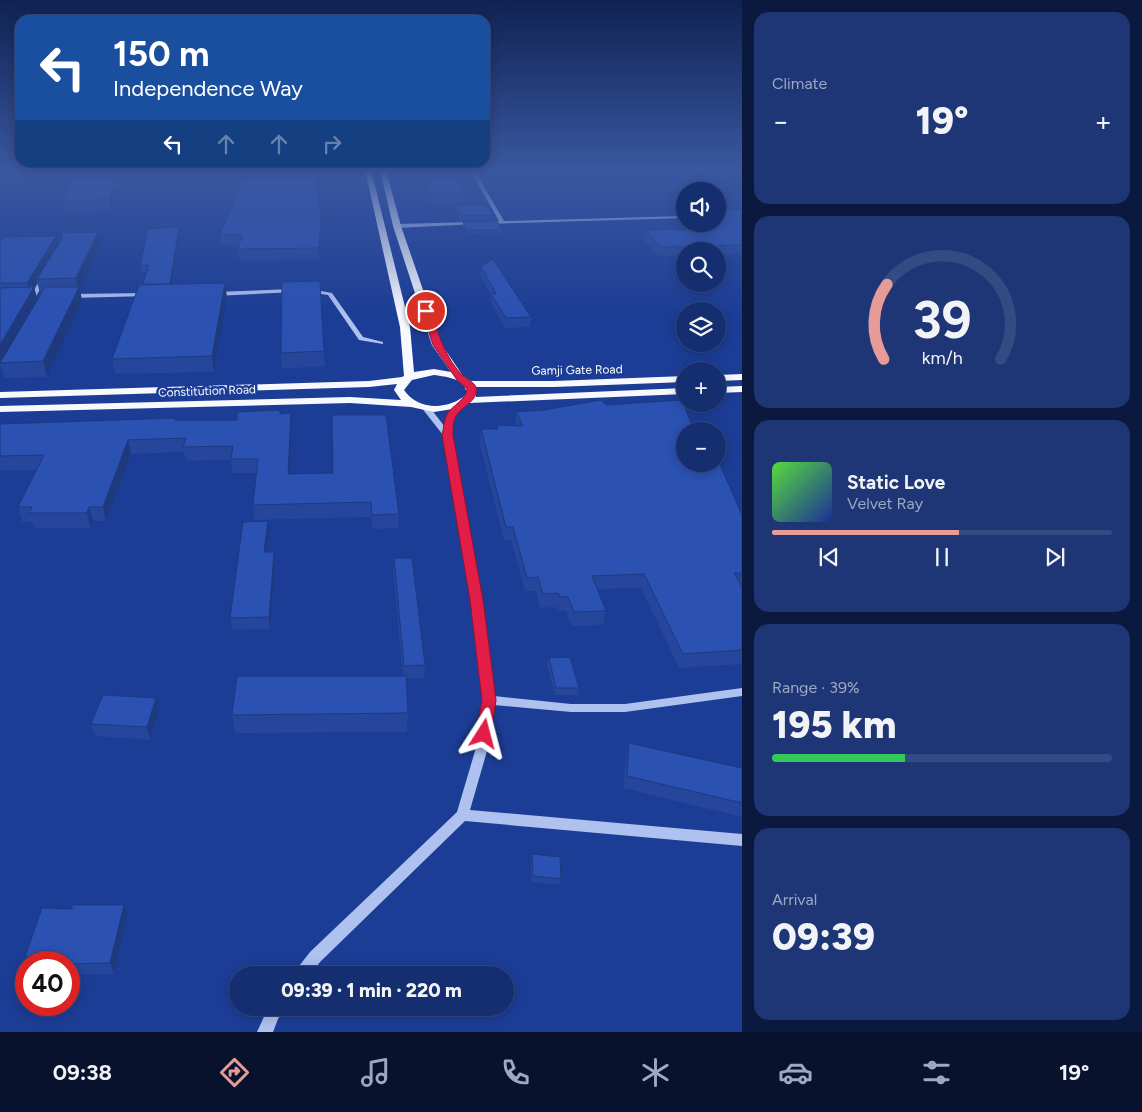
<!DOCTYPE html>
<html lang="en">
<head>
<meta charset="utf-8">
<style>
	body { margin:0; font-family:Figtree,sans-serif; background:#1e3675; color:#f1f3f6; height:100vh; display:flex; flex-direction:column; font-size:19px; white-space:nowrap }
	* { box-sizing:border-box; margin:0 }
	p { font-size:16px; color:#9da8c3 }
	.icon { flex:none; width:28px; height:28px; fill:none; stroke:currentColor; stroke-width:2; stroke-linecap:round; stroke-linejoin:round }
	.map { position:relative; flex:1; overflow:hidden }
	.panel { display:flex; flex-direction:column; gap:12px; padding:12px; background:#0c193e; width:400px }
	.panel>* { flex:none }
	.top-card { position:absolute; left:15px; top:15px; width:475px; height:152px; border-radius:15px; box-shadow:0 2px 12px #0003,0 0 0 1px #344a83; background:#1a4fa0; color:#fff; overflow:hidden }
	.controls { position:absolute; left:676px; top:182px; display:grid; gap:10px }
	.controls a { display:grid; place-items:center; width:50px; height:50px; border-radius:50%; background:#152e70; box-shadow:0 2px 12px #0003,0 0 0 1px #344a83; font-size:25px }
	.speed { position:absolute; left:15px; top:951px; display:flex; gap:10px; font-size:25px; font-weight:700; text-align:center }
	.speed>* { display:grid; place-content:center; width:65px; height:65px; border-radius:50%; background:#152e70; box-shadow:0 2px 12px #0003,0 0 0 1px #344a83; line-height:1 }
	.speed .limit { border:8px solid #d22; background:#fff; color:#111 }
	.pin { position:absolute; display:grid; place-items:center; width:42px; height:42px; color:#fff; margin:-21px; border:2px solid #fff; border-radius:50%; box-shadow:0 1px 5px #0007 }
	.me { position:absolute; width:55px; margin:-28px; rotate:9deg; stroke-linejoin:round; filter:drop-shadow(0 0 4px #0008) }
	.turn { display:flex; align-items:center; gap:18px; height:105px; padding:0 15px; font-size:22px }
	.turn .icon { width:65px; height:65px; stroke-width:2.5 }
	.turn b { display:block; font-size:35px; line-height:42px }
	.lanes { display:flex; align-items:center; height:48px; padding:0 15px; background:#0003; justify-content:center; gap:25px; direction:ltr }
	.lanes .off { opacity:.35 }
	.big { font-size:38px; font-weight:800; line-height:1.1 }
	.panel .tile { flex:1; display:flex; flex-direction:column; justify-content:center; gap:8px; min-width:0; padding:0 18px; border-radius:15px; background:#1e3675 }
	.panel .dial { align-items:center; gap:0 }
	.dial svg { height:130px; overflow:visible; fill:none; stroke:#344a83; stroke-width:7; stroke-linecap:round; text-anchor:middle }
	.dial text { fill:#f1f3f6; stroke:none }
	.song { display:flex; align-items:center; gap:15px }
	.cover { width:60px; height:60px; border-radius:8px; background:linear-gradient(135deg,hsl(110 70% 55%),hsl(230 70% 35%)) }
	.played { height:5px; border-radius:2px; background:linear-gradient(90deg,#e69b98 55%,#344a83 55%) }
	.keys { display:flex; justify-content:space-around; direction:ltr }
	.heat { display:flex; justify-content:space-between; align-items:center; font-size:28px; direction:ltr }
	.charge { height:8px; border-radius:4px; background:linear-gradient(90deg,#34c759 39%,#344a83 0) }
	.trip { position:absolute; left:229px; top:966px; width:285px; height:50px; border-radius:25px; background:#152e70; box-shadow:0 2px 12px #0003,0 0 0 1px #344a83; font-weight:800; line-height:50px; text-align:center }
	.tabs { display:flex; height:80px; justify-content:space-around; align-items:center; background:#08122d; color:#9da8c3 }
	.tabs .icon { width:35px; height:35px }
	.tabs .active { color:#e69b98 }
	.tabs b { font-size:22px; color:#f1f3f6 }
	main { display:flex; flex:1; min-height:0 }
	.map>svg:first-child { display:block }
	.lines { fill:none; stroke-linecap:round; stroke-linejoin:round }
	.minor { fill:#aec1ef; fill-rule:evenodd }
	.major { fill:#f7f9ff; fill-rule:evenodd }
	.wall { fill:#25469a; fill-rule:evenodd }
	.shaded-wall { fill:#1e397d }
	.building { fill:#2b51b3; stroke:#1e397d }
	.route { fill:#e11d48; stroke:#92132f }
	.labels { text-anchor:middle; stroke-width:5; stroke-linejoin:round; paint-order:stroke }
	.street-label { font-size:12px; fill:#fff; stroke:#1c3d95 }
</style>
</head>
<body>
<main>
<div class="map">
<svg width="742" height="1032" viewBox="0 0 742 1032">
	<rect width="100%" height="100%" fill="#1c3d95"/>
	<g class="lines">
		<!-- minor -->
		<path class="minor" d="M470 170H474L504 221 685 216V218L487 224 485 223V222L499 221Z
			M474 222 476 223V224L397 228 394 226 397 224Z
			M42 276 47 277 35 298H31L30 297Z
			M292 289 294 290V292L215 296 212 294 215 292Z
			M310 289 332 293 363 337 383 342V344L359 340 328 295 308 292V290Z
			M147 293 149 294V296L70 298 67 296 70 294Z
			M457 403H460L464 405 455 416 451 435 482 600 494 696 571 704H625L742 688V696L625 712H571L494 705 487 751 470 810 742 834V846L465 821 320 962 310 975H294L296 970 310 952 457 812 475 751 483 700 472 600 443 435 421 407 422 405H428L445 427 447 416Z
			M268 1008H285L278 1019 273 1032H257Z"/>
		<!-- major -->
		<path class="major" d="M365 170H371L410 327 414 372 434 369 451 372 432 345 393 226 380 170H386L401 226 442 345 463 376 471 381H554L685 376V382L554 387H475L476 397 685 388V394L469 403 459 408 434 412 411 407 350 403 0 412V406L350 397 401 400 394 390 397 384 369 387 0 398V392L369 381 402 377 404 376 400 327ZM434 375C447 377 465 378 467 394 449 410 418 411 404 390L412 380Z
			M742 374V380L718 381V375Z
			M742 386V392L718 393V387Z"/>
	</g>
	<!-- wall -->
	<path class="wall" d="M0 170H48L32 191H0Z
		M76 170H315L321 226 319 259 239 260 238 249 239 245H221L220 235 241 186 158 188 157 179 158 175H126L111 209 64 211 62 202Z
		M423 170H456L464 193 463 203 430 204Z
		M456 206 493 215V219L460 220 456 210Z
		M742 209V257L739 254 718 255V251H685V256H659L644 240 646 230 686 229 677 220 679 211H685V224H718Z
		M463 222 502 230V235L466 234 463 227Z
		M179 227 180 233 172 284 227 297 214 372 115 374 112 359 143 285 147 272H141L140 266Z
		M60 233 100 245 80 290 82 301 47 377 4 378 1 367 0 368V241L56 236 58 244 62 239ZM37 282 40 293H41L37 299 34 287Z
		M481 266 531 317 530 327 505 328 491 304V296L480 275Z
		M324 351 325 367 282 368 281 353Z
		M606 405 685 431 742 515V664L679 668 641 588 597 589 606 611 603 625 571 626 566 611H557L556 607 540 608 536 591H525L511 540 504 541 479 441 481 429H497V425L516 426 515 424 516 412Z
		M281 414 292 426 290 474 333 473 399 514 398 528 372 529 371 517 254 520 253 505 256 473H232L231 460 186 461 184 452 131 454 106 521H93L91 528H34L32 522H22L18 507 37 470H0V424L175 418V420H237Z
		M269 532 266 552H274L275 563 270 629 232 630 230 618Z
		M394 558 425 665 424 678H406L408 713 407 732 235 733 232 715 403 676 393 571Z
		M549 658 579 688 577 695H555L547 664Z
		M159 710 150 740 95 736 91 724Z
		M629 743 742 768V817L623 788 626 756Z
		M532 854 561 879 559 885 531 882V860Z
		M124 905 127 915 114 974H69V962H28L25 957 72 909Z"/>
	<!-- shaded-wall -->
	<path class="shaded-wall" d="M39 170H48L32 191 30 181Z
		M123 170H125L126 175 111 209 109 199Z
		M321 215V226L319 259V248Z
		M179 227 180 233 171 290 170 284Z
		M98 232 100 245 80 290 82 301 47 377 43 361 78 289 76 278Z
		M56 236 59 246 37 279V282L30 294 27 283Z
		M225 283 227 297 214 372 212 356Z
		M34 287 38 301 0 363V345Z
		M291 413 292 426 289 488 288 474Z
		M128 440 131 454 106 521 103 507Z
		M89 507 93 521 91 528 87 513Z
		M268 521 269 532 265 563 264 552Z
		M274 552 275 563 270 629 269 617Z
		M156 698 159 710 150 740 147 727Z
		M124 905 127 915 114 974 110 963Z"/>
	<!-- building -->
	<path class="building" d="M0 170H39L30 181 0 182Z
		M76 170H123L109 199 62 202 73 175Z
		M159 170H315L321 215 319 248 238 249 242 235H220L245 176 157 179Z
		M426 170H456L464 193H430Z
		M487 205 493 215 461 216 456 206Z
		M742 209V245L661 247 646 230 696 229 691 224H718V210Z
		M679 211H685V217Z
		M497 221 502 230H466L463 222Z
		M179 227 170 284H143L149 265 140 266 148 229Z
		M98 232 76 278 37 279 63 237 60 233Z
		M56 236 27 283H0V241L4 237Z
		M493 259 531 317 506 318 491 294H496L481 266Z
		M320 281 324 351 281 353 282 282Z
		M225 283 212 356 112 359 139 285Z
		M34 287 0 345V288Z
		M45 287H79L43 361 0 363Z
		M601 400 606 405 682 400 694 431H685V464H718V460L742 515V573H734L742 587V650L683 654 644 574 592 576 606 611 574 612 568 597H560L558 593 543 594 538 577 527 578 513 527H506L481 429H498L497 425 523 426 516 412 544 410Z
		M280 410V414L291 413 288 474 333 473 332 415H386L399 514 372 515 371 502 253 505 258 459H231L233 446 183 447 186 438 128 440 103 507H89L87 513H29L32 507H18L44 455 0 456V424L175 418V420H237V412Z
		M268 521 264 552H274L269 617 230 618 243 522Z
		M394 558H412L425 665 404 666Z
		M570 657 579 688H556L549 658Z
		M237 676H406L408 713 232 715Z
		M103 695 156 698 147 727 91 724Z
		M629 743 742 768V803L627 776Z
		M532 854 560 857 561 879 533 876Z
		M72 905H124L110 963 69 964V962H57L58 958 25 957 42 908 72 909Z"/>
	<!-- sky -->
	<linearGradient id="sky" x2="0" y2="1"><stop stop-color="#0f2252"/><stop offset="0.54" stop-color="#3a57a0"/><stop offset="1" stop-color="#3a57a0" stop-opacity="0"/></linearGradient>
	<rect width="742" height="315" fill="url(#sky)"/>
	<!-- route -->
	<path class="route" d="M423 309 430 311C438 334 446 359 463 376 469 381 479 384 476 393 474 403 461 407 456 416 453 421 453 429 453 435L483 600 494 684 496 700 491 734 489 738 484 740 478 738 476 734 482 700 480 684 470 600 442 435C444 428 444 420 447 414 453 405 466 400 467 389L457 380 433 345 422 311Z"/>
	<g class="labels">
		<!-- street labels -->
		<g class="street-label">
			<text transform="translate(577 370) rotate(-1)" y="4">Gamji Gate Road</text>
			<text transform="translate(207 391) rotate(-2)" y="4">Constitution Road</text>
		</g>
	</g>
</svg>
<div class="controls">
<a><svg class="icon" aria-label="sound" viewBox="0 0 24 24"><path d="M4 9h4l5-4v14l-5-4H4zM17 9q2 3 0 6"/></svg></a>
<a><svg class="icon" aria-label="search" viewBox="0 0 24 24"><circle cx="10" cy="10" r="6"/><path d="M15 15l6 6"/></svg></a>
<a><svg class="icon" aria-label="layers" viewBox="0 0 24 24"><path d="M12 4l9 5-9 5-9-5zM3 14l9 5 9-5"/></svg></a>
<a>+</a>
<a>−</a>
</div>
<div class="speed"><div class="limit">40</div></div>
<div class="pin" style="left:426px;top:311px;background:#d93025"><svg class="icon" aria-label="arrive" viewBox="0 0 24 24"><path d="M6 21V4h12l-3 4 3 4H6"/></svg></div>
<svg class="me" style="left:484px;top:734px" viewBox="-20 -20 40 40"><path d="M0-17L14 15 0 8-14 15z" fill="#e11d48" stroke="#fff" stroke-width="4"/></svg>
<div class="trip">09:39 · 1 min · 220 m</div>
<div class="top-card">
<div class="turn"><svg class="icon" aria-label="left" viewBox="0 0 24 24"><path d="M17 20v-9H6M10 6l-5 5 5 5"/></svg><div><b>150 m</b>Independence Way</div></div>
<div class="lanes"><svg class="icon" aria-label="left" viewBox="0 0 24 24"><path d="M17 20v-9H6M10 6l-5 5 5 5"/></svg><svg class="icon off" aria-label="ahead" viewBox="0 0 24 24"><path d="M12 20V5M6 11l6-6 6 6"/></svg><svg class="icon off" aria-label="ahead" viewBox="0 0 24 24"><path d="M12 20V5M6 11l6-6 6 6"/></svg><svg class="icon off" aria-label="right" viewBox="0 0 24 24"><path d="M7 20v-9h11M14 6l5 5-5 5"/></svg></div>
</div>
</div>
<section class="panel">
<div class="tile"><p>Climate</p>
<div class="heat"><a>−</a><b class="big">19°</b><a>+</a></div>
</div>
<div class="tile dial"><svg viewBox="0 0 100 80">
<path d="M14 69A42 42 0 1 1 86 69"/>
<path d="M14 69A42 42 0 0 1 16 23" stroke="#e69b98"/>
<text x="50" y="56" font-size="32" font-weight="700">39</text>
<text x="50" y="72" font-size="11">km/h</text>
</svg></div>
<div class="tile">
<div class="song"><i class="cover"></i><div><b>Static Love</b><p>Velvet Ray</p></div></div>
<div class="played"></div>
<div class="keys"><svg class="icon" aria-label="previous" viewBox="0 0 24 24"><path d="M18 5L8 12l10 7zM5 5v14"/></svg><svg class="icon" aria-label="pause" viewBox="0 0 24 24"><path d="M8 5v14M16 5v14"/></svg><svg class="icon" aria-label="next" viewBox="0 0 24 24"><path d="M6 5l10 7-10 7zM19 5v14"/></svg></div>
</div>
<div class="tile"><p>Range · 39%</p><b class="big">195 km</b><div class="charge"></div></div>
<div class="tile"><p>Arrival</p><b class="big">09:39</b></div>
</section>
</main>
<nav class="tabs">
<b>09:38</b>
<svg class="icon active" aria-label="directions" viewBox="0 0 24 24"><path d="M12 3l9 9-9 9-9-9zM9 14v-3h6M13 9l2 2-2 2"/></svg>
<svg class="icon" aria-label="music" viewBox="0 0 24 24"><path d="M9 18V5l10-2v13"/><circle cx="6" cy="18" r="3"/><circle cx="16" cy="16" r="3"/></svg>
<svg class="icon" aria-label="phone" viewBox="0 0 24 24"><path d="M5 4h4l2 5-3 2q2 4 5 5l2-3 5 2v4C11 20 4 13 5 4z"/></svg>
<svg class="icon" aria-label="climate" viewBox="0 0 24 24"><path d="M12 3v18M4 7l16 10M4 17L20 7"/></svg>
<svg class="icon" aria-label="car" viewBox="0 0 24 24"><path d="M5 17H2v-5l4-1 3-4h7l3 4 3 1v5h-3M9 17h6M6 11h13"/><circle cx="7" cy="17" r="2"/><circle cx="17" cy="17" r="2"/></svg>
<svg class="icon" aria-label="filters" viewBox="0 0 24 24"><path d="M4 7h16M4 17h16"/><circle cx="9" cy="7" r="2"/><circle cx="15" cy="17" r="2"/></svg>
<b>19°</b>
</nav>
</body>
</html>
